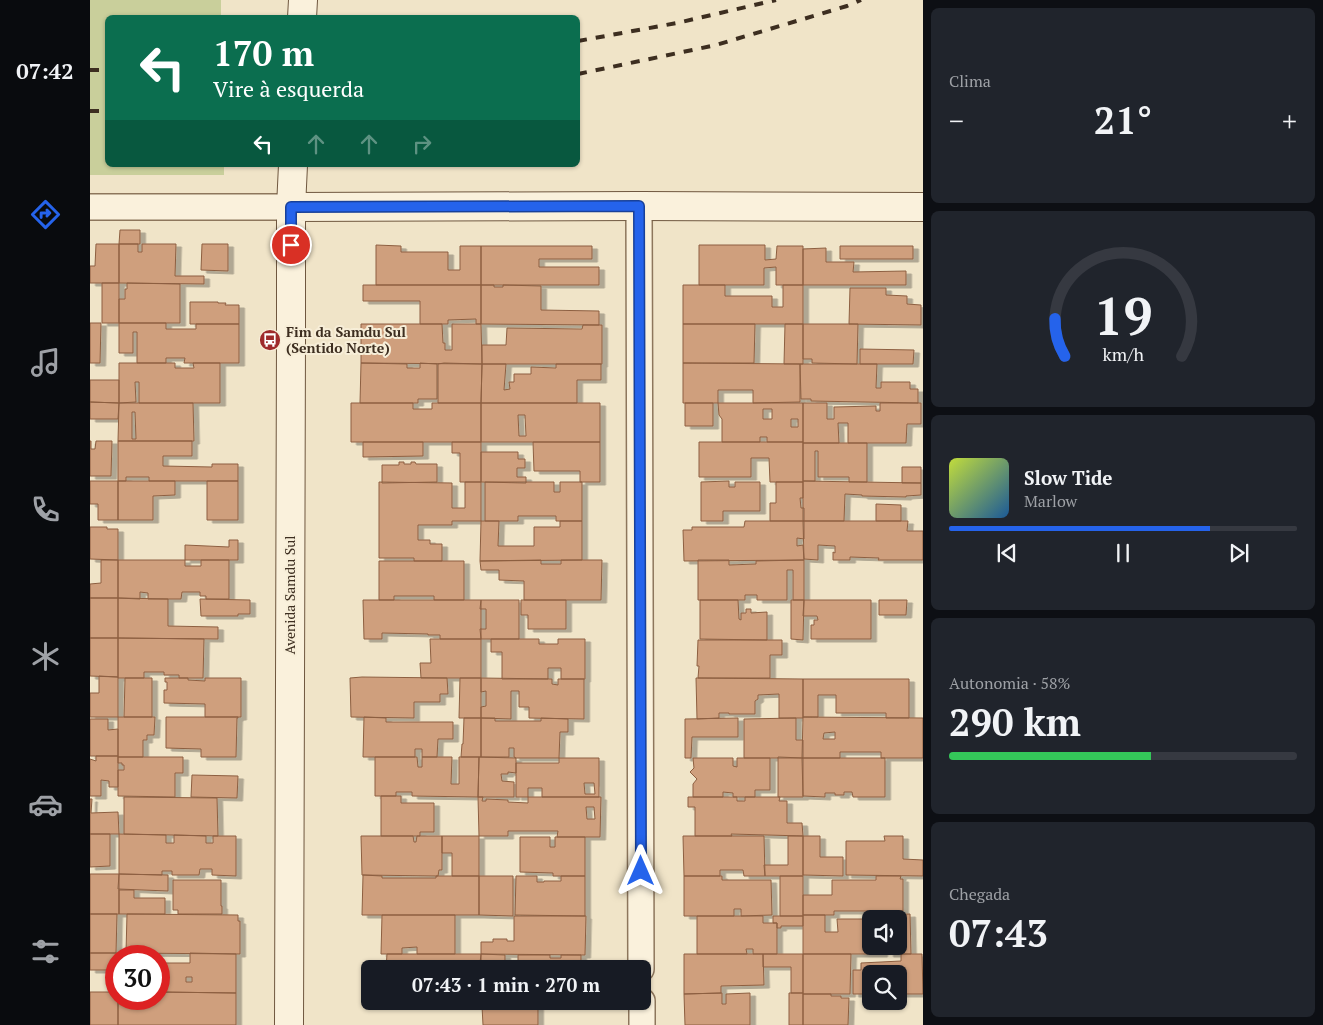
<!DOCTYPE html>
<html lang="pt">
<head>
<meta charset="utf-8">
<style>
	body { margin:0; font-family:"PT Serif",serif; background:#20242c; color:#f1f3f6; height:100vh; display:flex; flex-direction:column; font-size:19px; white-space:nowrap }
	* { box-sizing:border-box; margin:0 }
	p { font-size:16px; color:#9ea1a6 }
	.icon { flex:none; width:28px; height:28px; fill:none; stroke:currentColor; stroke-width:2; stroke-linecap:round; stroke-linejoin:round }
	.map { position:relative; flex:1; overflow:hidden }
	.sheet { display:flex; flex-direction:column; gap:8px; padding:8px; background:#0d0f14; width:400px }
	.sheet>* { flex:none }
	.guide { position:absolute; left:15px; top:15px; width:475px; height:152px; border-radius:8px; box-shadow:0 1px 4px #0004; background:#0b6e4f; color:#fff; overflow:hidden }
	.buttons { position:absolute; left:772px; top:910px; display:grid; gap:10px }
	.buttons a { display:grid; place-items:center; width:45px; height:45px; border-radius:8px; background:#171b24; box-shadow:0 1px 4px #0004; font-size:25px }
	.speed { position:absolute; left:15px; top:945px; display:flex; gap:10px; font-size:25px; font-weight:700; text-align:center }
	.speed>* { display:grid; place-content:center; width:65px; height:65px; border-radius:50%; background:#171b24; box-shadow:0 1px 4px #0004; line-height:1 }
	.speed .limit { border:8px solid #d22; background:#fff; color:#111 }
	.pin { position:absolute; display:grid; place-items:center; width:42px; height:42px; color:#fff; margin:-21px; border:2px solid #fff; border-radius:50%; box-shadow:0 1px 5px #0007 }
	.me { position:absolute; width:55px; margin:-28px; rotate:0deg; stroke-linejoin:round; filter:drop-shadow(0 0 4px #0008) }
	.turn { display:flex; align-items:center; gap:18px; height:105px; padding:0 25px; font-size:22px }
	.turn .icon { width:65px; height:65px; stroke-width:2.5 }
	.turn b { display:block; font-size:35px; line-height:42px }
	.lanes { display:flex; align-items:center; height:48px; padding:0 25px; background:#0003; justify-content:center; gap:25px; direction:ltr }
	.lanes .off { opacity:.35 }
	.big { font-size:38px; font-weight:700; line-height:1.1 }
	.sheet .card { flex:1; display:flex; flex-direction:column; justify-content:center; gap:8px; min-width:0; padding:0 18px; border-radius:8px; background:#20242c }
	.sheet .dial { align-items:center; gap:0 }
	.dial svg { height:130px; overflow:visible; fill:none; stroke:#363941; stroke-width:7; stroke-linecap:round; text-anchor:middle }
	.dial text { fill:#f1f3f6; stroke:none }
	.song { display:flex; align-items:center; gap:15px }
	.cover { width:60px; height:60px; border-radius:8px; background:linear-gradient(135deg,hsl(70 70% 55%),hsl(210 70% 35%)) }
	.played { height:5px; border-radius:2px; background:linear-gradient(90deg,#2563eb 75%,#363941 75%) }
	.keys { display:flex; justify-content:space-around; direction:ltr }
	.heat { display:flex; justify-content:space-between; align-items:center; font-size:28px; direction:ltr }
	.charge { height:8px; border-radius:4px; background:linear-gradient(90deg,#34c759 58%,#363941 0) }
	.trip { position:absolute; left:271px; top:960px; width:290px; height:50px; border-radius:8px; background:#171b24; box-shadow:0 1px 4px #0004; font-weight:700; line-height:50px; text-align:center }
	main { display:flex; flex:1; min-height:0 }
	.tabs { display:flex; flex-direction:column; width:90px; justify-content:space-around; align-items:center; background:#090b0e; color:#9ea1a6 }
	.tabs .icon { width:35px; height:35px }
	.tabs .on { color:#2563eb }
	.tabs b { font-size:22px; color:#f1f3f6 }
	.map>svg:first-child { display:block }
	.green { fill:#c9cf9b }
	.building { fill:#cf9f7d; stroke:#8d5f41; fill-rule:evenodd; filter:url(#shadow) }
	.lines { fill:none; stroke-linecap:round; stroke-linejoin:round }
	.street-casing { stroke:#8d765c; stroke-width:28 }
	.secondary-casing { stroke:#6f573f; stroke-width:30 }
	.street { stroke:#faf1dc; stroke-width:25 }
	.secondary { stroke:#faf1dc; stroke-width:28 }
	.rail { stroke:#3d2e20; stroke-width:4; stroke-dasharray:9 9; stroke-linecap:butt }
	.route-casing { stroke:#184099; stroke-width:12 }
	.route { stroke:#2563eb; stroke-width:9 }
	.labels { text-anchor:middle; stroke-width:4; stroke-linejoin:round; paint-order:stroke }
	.poi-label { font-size:14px; font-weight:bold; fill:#3d2e20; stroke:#f7eed8; text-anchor:start }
	.street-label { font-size:14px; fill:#3d2e20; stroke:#f7eed8 }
</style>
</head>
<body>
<main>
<nav class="tabs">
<b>07:42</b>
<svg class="icon on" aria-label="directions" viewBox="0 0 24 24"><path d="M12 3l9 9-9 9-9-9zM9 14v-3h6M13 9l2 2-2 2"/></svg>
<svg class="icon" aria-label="music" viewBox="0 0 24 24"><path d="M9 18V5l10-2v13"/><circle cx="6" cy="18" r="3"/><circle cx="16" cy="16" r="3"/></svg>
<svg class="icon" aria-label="phone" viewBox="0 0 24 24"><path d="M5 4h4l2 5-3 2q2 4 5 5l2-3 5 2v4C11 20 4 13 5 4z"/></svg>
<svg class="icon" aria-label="climate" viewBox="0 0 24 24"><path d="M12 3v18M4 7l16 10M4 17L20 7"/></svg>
<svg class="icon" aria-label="car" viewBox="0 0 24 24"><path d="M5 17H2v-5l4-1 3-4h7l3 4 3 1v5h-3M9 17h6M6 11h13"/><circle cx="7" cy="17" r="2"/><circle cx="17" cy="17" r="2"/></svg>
<svg class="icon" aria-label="filters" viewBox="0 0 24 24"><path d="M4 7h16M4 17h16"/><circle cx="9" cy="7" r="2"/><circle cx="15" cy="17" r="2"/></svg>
</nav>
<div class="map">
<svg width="833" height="1025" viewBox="0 0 833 1025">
	<defs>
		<filter id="shadow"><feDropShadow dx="5.5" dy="3" stdDeviation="0" flood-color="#0004"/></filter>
	</defs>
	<rect width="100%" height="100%" fill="#f0e4c8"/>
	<!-- green -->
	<path class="green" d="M0 0H131V17L18 18V165H134V175H0Z"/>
	<!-- building -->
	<path class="building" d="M30 230H50V244H29Z
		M6 244H29V283H0V266H5Z
		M29 244H48V252H52V244H86L85 276H114V284L29 283Z
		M112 244H138V271L111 270Z
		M286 245 311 246V252H358V270H370V246H391V285H286Z
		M609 245H675V260L686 259 687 246H713V285H686V267L674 268V285H609Z
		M391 246H502V259H449V267H509V285H391Z
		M750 246H823V259H750Z
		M736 248V262H764L763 272 816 271V285H713V249Z
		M12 283H29V323H12Z
		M37 283 90 284V323H29V299H35V289H37Z
		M273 285H391V324H386V319L358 320V324H330V301H273Z
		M391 285H404V287H413V285L451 286V310L509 311V325L391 324Z
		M593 285H635V296H682V307H693V285H713V324H593Z
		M760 288H796V295L817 296V304L831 305V325L759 324Z
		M100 302H128V303H136L135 305H149V324H100Z
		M0 323H11L10 363H0Z
		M29 323H76V329H106V324H149V363H94L95 358H76V363H47V332H43V353H29Z
		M271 324H352L353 343H355V350H362V324H391L392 364 271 363Z
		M593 324H665L664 363H593Z
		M695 324H713V364H694Z
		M713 324H768L767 364 722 363V359H713Z
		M493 325H512V364H392V345H416L417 328 492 329Z
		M770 349 824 350 823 364H770Z
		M29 363H85V368H104L103 363H130V403H49V382H45L46 402 29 403Z
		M271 363 317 364V368H330V363L347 364V399H328V403H270Z
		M354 363 392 364 391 403H348V364Z
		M593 363 710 364V402L663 403V390H628V403H593Z
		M392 364H416L414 390 420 389 419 382H424V374H441V367L466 368V364H511V380H487V403H391Z
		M710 364H787L786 388H791V382H820V389H828V403L721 401V399H711Z
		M0 380H29V403L0 402Z
		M0 402 29 403 28 419H0Z
		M29 403H103L104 441H28ZM42 412H45L46 439H42Z
		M261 403H323V409H342V403H391V442H261Z
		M391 403H510V442H391ZM428 415H435L436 436H429Z
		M595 403H623V426H595Z
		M628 403H713V442H677V437H670V442H632V419L629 415ZM673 409H682V419H673ZM701 419H708V427H701Z
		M713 403H737V419H744V407L786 406V411H790V403H831V424H817L816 443H758V423H748L749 443H713Z
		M0 441H1V449H5L6 441H22L21 476H0Z
		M28 441H102V456H73V466L122 467V464H148V481H59V477H36V481H28Z
		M273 442H333V456L273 457Z
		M362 442H391V482H370V453H362Z
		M443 442H510V482H490V471H444Z
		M609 442H713V482H680L679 458H661V477H609Z
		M713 443H777V482H759V477H728V451H725V481H713Z
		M391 452H428V459H435V468H427V477H436V483L391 482Z
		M309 462H314V464H321V462H325L326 464H347V482L292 483V465H309Z
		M812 467H831V483H812Z
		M0 481H28V520H8V504H0Z
		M28 481H85V495L63 496V520H28Z
		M117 481H148V520H117Z
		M639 481V487H645V482H670V511H633V521H611V482Z
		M713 481 831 483V495L816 496V497L772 496V495L755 494 754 521H713Z
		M289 482 362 483V508H375V482H391V521H362V525H328V540H340V544H352V561H324V558H289Z
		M395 482H464V492H470V482H492V521H466V516H428V521H395Z
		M686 482H713V498H710L711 508H714V521H680V503H686Z
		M786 504 811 505V521H786Z
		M391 521H409L408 546H444V527H470V521H492V560L390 561Z
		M655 521H714V539L707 538V546L713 545 714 560 594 561 593 530H602V527H654Z
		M713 521H818L817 531H833V560H788L789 558 760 557V560H743V552L745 553V546L728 545V560L714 559Z
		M0 527H17V529H28V560L0 559Z
		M139 540H148V560H95V545L139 547Z
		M11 560H28V598H0V584L11 583Z
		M28 560H95V566H111V560H139V599H116V596H110V592H92L91 599H58V593L50 592V599L28 598Z
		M451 560V564H471V560H512L511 600H434V581L409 580V570H391L390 561Z
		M608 560H639V565L666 564V561L714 560V600H703V570H697V600H667V595H655V600H608Z
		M289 561H374V600H344V596H304V600H289Z
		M0 598H28V638H0Z
		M28 598 78 599V626L128 627V639L28 638Z
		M110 599 160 600V614H148V616H111Z
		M273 600H391V639H350V635H338V634L292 633V639H274Z
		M391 600H429V639H391L390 629H396V609H390Z
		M431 600H476V629H438V615H431Z
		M610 600H648L649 619 651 620V613H656V609H661V613L677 612V640L610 639Z
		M701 600H714L713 640 701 639Z
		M714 600H781V639H721V625H724V620H728L727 616H713Z
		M789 600H817L816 615H789Z
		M0 638H28V677L0 676Z
		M28 638 114 639 113 678H89V675H74V672H54V678H28Z
		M340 639H391V678H331L330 663H341Z
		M401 639H449V644H468V639H495V679H471V668H458V679H412V652H401Z
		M608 640H692V655H680V678H608L609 666H607Z
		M9 676 28 677V717H0V693H9Z
		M272 677 357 678 358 694H350V702H324V718L261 717 260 678Z
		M35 678H62V717H34Z
		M75 678H98V680L115 681V678H151V717H115V704L74 703V690H77V682H75Z
		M370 678H391V718H369Z
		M391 678 462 679V684L468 685V679H494V719L439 718V707H429V691H421V719L391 718V707L396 706V691L391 692Z
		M606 678 713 679V718H689V694L668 695V699L665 701V714H639V713H629V718L607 719Z
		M713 679H819V718H796V713H746V695H728V717H713Z
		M28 717H65L64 735H57V740H53V757H28Z
		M76 717H148V718H147L146 757H111V749L76 748Z
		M274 717 296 718V722H363V739H348L347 757H332V749H325V757H273Z
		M713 717 833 718V758H791V752H750V758H712ZM745 732V739H733L734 733Z
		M374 718H391V757H371L372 744H373Z
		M391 718H405V721H451V718L478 719V732H470L469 758H426L424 757V748H419V757H391Z
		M648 718V737H602L601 758H595V719Z
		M706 718V740H713V758H654V719Z
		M0 719H18V730L28 729V756H0Z
		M6 756H28V787H19V781L11 780V796H0V759L6 761Z
		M28 757H93V773H85V797L28 796V770H34V765H32V763H28Z
		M285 757H327L328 767H332V757H362L361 784H369V757H389L388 797 322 796V792H306V796H285Z
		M389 757 426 758V773L418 772V774H411L412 781 424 782V797H388Z
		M688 757 713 758V797H688Z
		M469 758H509V797H452V788H438V797H426V763H469ZM494 783H504L505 794H495Z
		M603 758H643V766L647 767V758H680V790H665V797H643V793L633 792V797H603V784L607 779 600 772 604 768Z
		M712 758H795V797H763L762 792H754V795H745V793H735V797L713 796Z
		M102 775 148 776 147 798 101 797Z
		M291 796H311V803H344V832H330V836H291Z
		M34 797 127 798 128 836 34 834Z
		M388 797H393L392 801H396V799L418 800V802L438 803V797H511L510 837H467L468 831H418V836H389ZM496 807H504L505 819H497Z
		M598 797H647V801H655V797H690L689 801H697V823H712L713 836 641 834 642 836H605V807H598Z
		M0 799H2L1 813 28 812 29 834H0Z
		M0 834H20V866L0 867Z
		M29 834 76 835V843H84V835L116 836V843H123V836H146V876L122 875V869H110L109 875H82V871H72V875L29 874Z
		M271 836H323L324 842H326L327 836H352V870H349L348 876H346L272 875Z
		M352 836H389V876H362V853H352Z
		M593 836H674L675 876H654L653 870H630V876H594Z
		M698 836H713V876H675L674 865H698Z
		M713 836H730V857H753V876L713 875Z
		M794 836H813V859L833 860V876L756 875V841H795Z
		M430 837H460V847H465V837H495V876H463V873L430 872Z
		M0 874H29V914H0Z
		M29 874 78 875V891L28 889Z
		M273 875 292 876V878H346V876H389V915H272Z
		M389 876H423V916L389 915Z
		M426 876H447V882H454V881H471V876H495V916L425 915Z
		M594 876H632V880H681L682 915 651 916V909H644V916H594Z
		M690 876H713V916H690Z
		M786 876H811L810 879H813V911H807V915H779L780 911H744V915H713V895H742V880H786Z
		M83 880H131V906H132V914H88V910H83Z
		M29 890H44V898H75V914H29Z
		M0 914H27L26 953H0Z
		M37 914 148 915V921H150V954L36 953Z
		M820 914 821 954H798V949L792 950V954H713V915H735V932H748L747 919H781V946H809V919H793V915Z
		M292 915H365V954H327V947L312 948V954H291Z
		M424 916H496L495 955 391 954V942H403V939H417V941H424Z
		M607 916H673V923H687V954H663V949H656L657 954H607Z
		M683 916H713V926H691V928H687V923H683Z
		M0 953H27V956H26V970H0Z
		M27 953H49V956H27Z
		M100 953 146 954V993L70 992V963H100ZM96 977H102V982H96Z
		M297 954H391L390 963H376V962H352V964H380V969H339V967H325V969H296Z
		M391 954 415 955V969H391Z
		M594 954H673L674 985 631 986V993L594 994Z
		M673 954H713V993H701V967H673Z
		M713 954H761L760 994H713Z
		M811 954H832L833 994H809V974H781V994H763V970H771V963L811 961Z
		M428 955H460V958H471V955H491V964H498V969H428Z
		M0 992H26V999H28V1025H0Z
		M69 992 146 993V1025H28V999H37V1003H54V999H69Z
		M632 993V1004H636V994L660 993V1025H595L594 994Z
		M699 993H713V1025H699Z
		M713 994H741V996H751V998H759L758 1025H713Z
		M414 1001H448V1025H393L392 1006 414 1007Z"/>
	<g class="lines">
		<!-- street casing -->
		<g class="street-casing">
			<path id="street" d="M549 206 551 969
				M0 207H201
				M552 1001V1025"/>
		</g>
		<!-- secondary casing -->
		<g class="secondary-casing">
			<path id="secondary" d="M212 18 213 0
				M201 207 549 206 833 207
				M199 1025 201 340V207L203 165"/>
		</g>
		<!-- street -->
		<use href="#street" class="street"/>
		<!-- secondary -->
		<use href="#secondary" class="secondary"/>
		<!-- rail -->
		<path class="rail" d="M488 41 587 23 686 0
			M0 70H18
			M488 74 626 45 757 6 771 0
			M0 111H18"/>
	</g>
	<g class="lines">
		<!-- route casing -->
		<g class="route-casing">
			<path id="route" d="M201 245V207L549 206 551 871"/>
		</g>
		<!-- route -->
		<use href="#route" class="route"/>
	</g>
	<!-- icons -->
	<defs>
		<g id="bus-disc" transform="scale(1.125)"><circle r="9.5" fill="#9e2a2b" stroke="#f7eed8"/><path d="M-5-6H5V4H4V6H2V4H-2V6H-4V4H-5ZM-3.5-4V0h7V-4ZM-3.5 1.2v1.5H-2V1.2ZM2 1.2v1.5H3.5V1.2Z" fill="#fff"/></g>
	</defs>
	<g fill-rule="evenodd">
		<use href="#bus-disc" x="180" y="340"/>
	</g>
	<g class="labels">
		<!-- poi labels -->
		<g class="poi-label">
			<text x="196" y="337">Fim da Samdu Sul<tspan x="196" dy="16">(Sentido Norte)</tspan></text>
		</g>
		<!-- street labels -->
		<g class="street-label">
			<text transform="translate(200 595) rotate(-90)" y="5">Avenida Samdu Sul</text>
		</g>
	</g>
</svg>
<div class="buttons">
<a><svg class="icon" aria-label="sound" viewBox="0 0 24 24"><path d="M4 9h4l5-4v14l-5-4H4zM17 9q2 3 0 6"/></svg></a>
<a><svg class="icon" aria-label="search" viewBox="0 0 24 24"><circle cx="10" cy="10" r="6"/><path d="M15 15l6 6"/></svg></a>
</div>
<div class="speed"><div class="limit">30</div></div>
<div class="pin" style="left:201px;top:245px;background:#d93025"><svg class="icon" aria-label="arrive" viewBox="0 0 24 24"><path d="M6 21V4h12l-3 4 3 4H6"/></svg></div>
<svg class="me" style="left:551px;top:871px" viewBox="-20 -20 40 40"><path d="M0-17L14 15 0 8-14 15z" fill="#2563eb" stroke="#fff" stroke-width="4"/></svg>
<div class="trip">07:43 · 1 min · 270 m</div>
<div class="guide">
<div class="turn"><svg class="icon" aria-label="left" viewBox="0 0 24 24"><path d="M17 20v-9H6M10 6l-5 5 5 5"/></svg><div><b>170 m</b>Vire à esquerda</div></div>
<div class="lanes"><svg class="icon" aria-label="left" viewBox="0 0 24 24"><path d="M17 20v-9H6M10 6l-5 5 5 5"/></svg><svg class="icon off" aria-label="ahead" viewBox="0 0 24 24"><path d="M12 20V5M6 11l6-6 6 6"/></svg><svg class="icon off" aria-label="ahead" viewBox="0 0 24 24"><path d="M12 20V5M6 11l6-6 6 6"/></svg><svg class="icon off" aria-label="right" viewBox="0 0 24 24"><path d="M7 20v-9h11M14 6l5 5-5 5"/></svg></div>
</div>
</div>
<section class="sheet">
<div class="card"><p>Clima</p>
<div class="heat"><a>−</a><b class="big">21°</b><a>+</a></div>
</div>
<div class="card dial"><svg viewBox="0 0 100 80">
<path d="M14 69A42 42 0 1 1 86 69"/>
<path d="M14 69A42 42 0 0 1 8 46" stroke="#2563eb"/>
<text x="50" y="56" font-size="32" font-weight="700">19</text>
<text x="50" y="72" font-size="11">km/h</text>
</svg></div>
<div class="card">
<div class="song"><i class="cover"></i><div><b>Slow Tide</b><p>Marlow</p></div></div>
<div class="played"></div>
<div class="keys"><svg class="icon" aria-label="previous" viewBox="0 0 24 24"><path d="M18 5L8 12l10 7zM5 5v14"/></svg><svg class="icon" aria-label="pause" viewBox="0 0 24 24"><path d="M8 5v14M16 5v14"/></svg><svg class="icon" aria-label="next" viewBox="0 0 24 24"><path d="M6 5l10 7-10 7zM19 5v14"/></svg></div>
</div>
<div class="card"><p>Autonomia · 58%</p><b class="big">290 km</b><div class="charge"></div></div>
<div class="card"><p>Chegada</p><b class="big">07:43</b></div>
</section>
</main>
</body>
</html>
